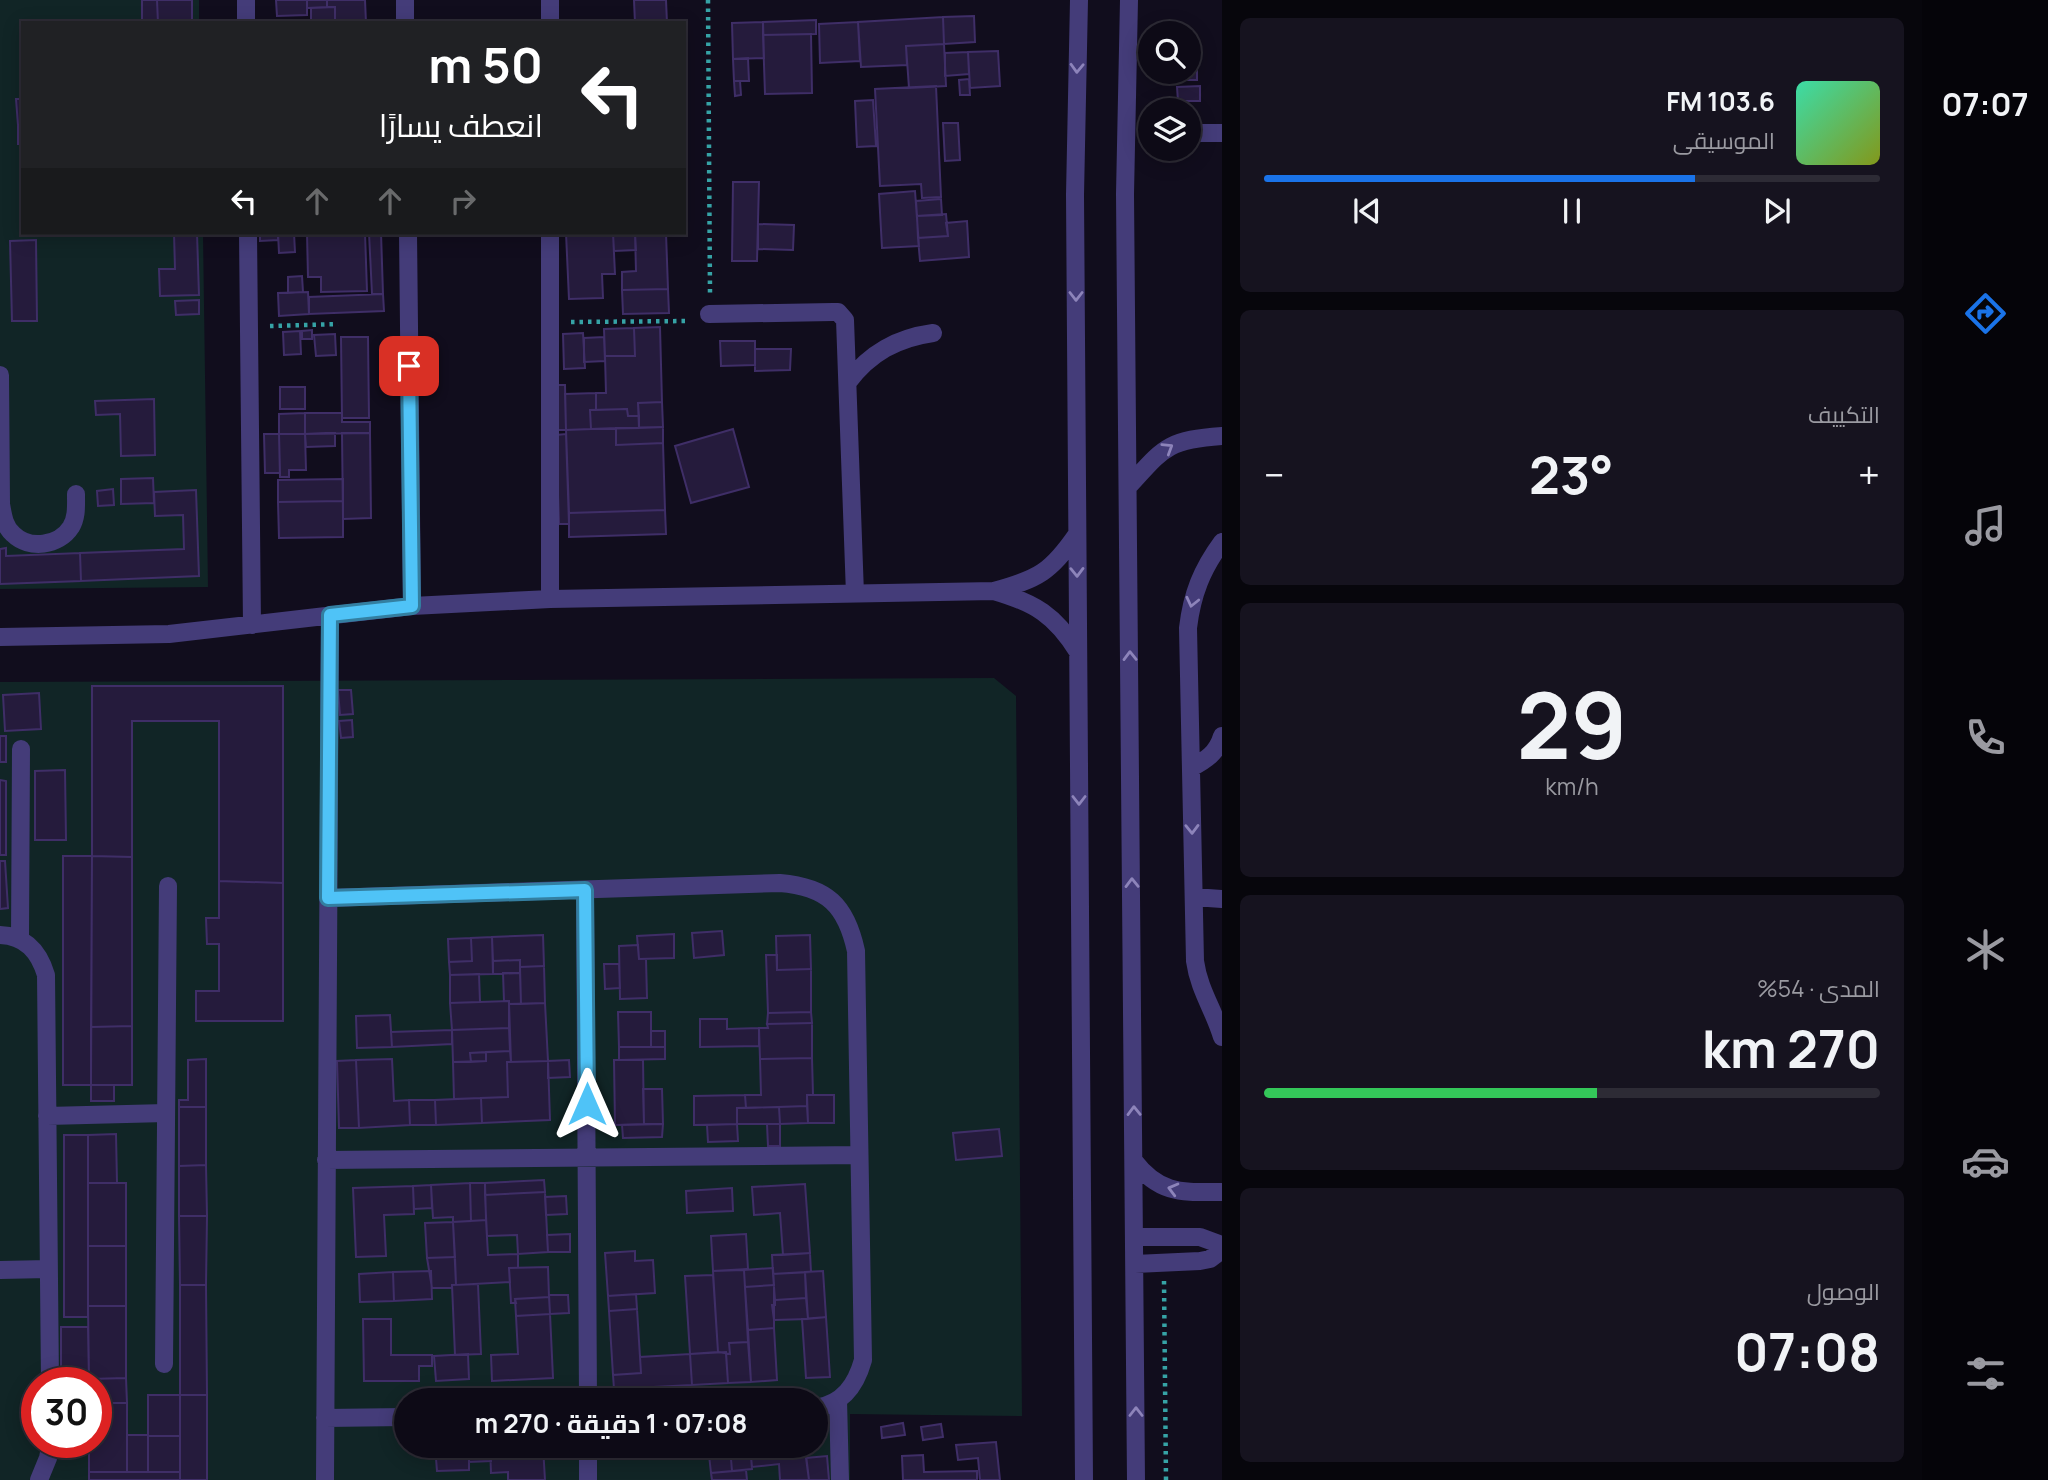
<!DOCTYPE html>
<html lang="ar">
<head>
<meta charset="utf-8">
<style>
	body { margin:0; font-family:Manrope,Cairo,sans-serif; background:#16131f; color:#f1f3f6; direction:rtl; height:100vh; display:flex; flex-direction:column; font-size:26px; white-space:nowrap }
	* { box-sizing:border-box; margin:0 }
	p { font-size:23px; color:#9a9aa1 }
	.icon { flex:none; width:38px; height:38px; fill:none; stroke:currentColor; stroke-width:2; stroke-linecap:round; stroke-linejoin:round }
	.map { position:relative; flex:1; overflow:hidden; direction:ltr }
	.sheet { display:flex; flex-direction:column; gap:18px; padding:18px; background:#07060c; width:700px }
	.sheet>* { flex:none }
	.top-card { position:absolute; left:21px; top:21px; width:665px; height:214px; border-radius:0px; box-shadow:0 4px 18px #0003,0 0 0 2px #2d2b35; direction:rtl; background:#202124; color:#fff; overflow:hidden }
	.buttons { position:absolute; left:1138px; top:21px; display:grid; gap:14px }
	.buttons a { display:grid; place-items:center; width:63px; height:63px; border-radius:50%; background:#0d0a16; box-shadow:0 4px 18px #0003,0 0 0 2px #2d2b35; font-size:35px }
	.speed { position:absolute; left:21px; top:1367px; display:flex; gap:14px; font-size:35px; font-weight:700; text-align:center }
	.speed>* { display:grid; place-content:center; width:91px; height:91px; border-radius:50%; background:#0d0a16; box-shadow:0 4px 18px #0003,0 0 0 2px #2d2b35; line-height:1 }
	.speed .limit { border:10px solid #d22; background:#fff; color:#111 }
	.pin { position:absolute; display:grid; place-items:center; width:60px; height:60px; color:#fff; margin:-30px; border-radius:14px; box-shadow:0 4px 10px #0006 }
	.me { position:absolute; width:77px; margin:-38px; rotate:0deg; stroke-linejoin:round; filter:drop-shadow(0 0 5px #0008) }
	.turn { display:flex; align-items:center; gap:24px; height:147px; padding:0 28px; font-size:32px }
	.turn .icon { width:91px; height:91px; stroke-width:2.5 }
	.turn b { display:block; font-size:49px; line-height:60px }
	.lanes { display:flex; align-items:center; height:66px; padding:0 28px; background:#0003; justify-content:center; gap:35px; direction:ltr }
	.lanes .off { opacity:.35 }
	.big { font-size:52px; font-weight:700; line-height:1.1 }
	.sheet .card { flex:1; display:flex; flex-direction:column; justify-content:center; gap:10px; min-width:0; padding:0 24px; border-radius:10px; background:#16131f }
	.sheet .dial { align-items:center; gap:0 }
	.dial b { font-size:91px; line-height:1 }
	.song { display:flex; align-items:center; gap:21px }
	.cover { width:84px; height:84px; border-radius:10px; background:linear-gradient(135deg,hsl(160 70% 55%),hsl(70 70% 35%)) }
	.played { height:7px; border-radius:4px; background:linear-gradient(90deg,#1a73e8 70%,#2d2b35 70%) }
	.keys { display:flex; justify-content:space-around; direction:ltr }
	.heat { display:flex; justify-content:space-between; align-items:center; font-size:38px; direction:ltr }
	.charge { height:10px; border-radius:5px; background:linear-gradient(90deg,#34c759 54%,#2d2b35 0) }
	.trip { position:absolute; left:394px; top:1388px; width:434px; height:70px; border-radius:35px; background:#0d0a16; box-shadow:0 4px 18px #0003,0 0 0 2px #2d2b35; font-weight:700; line-height:70px; text-align:center; direction:rtl }
	main { display:flex; flex:1; min-height:0 }
	.dock { display:flex; flex-direction:column; width:126px; justify-content:space-around; align-items:center; background:#050409; color:#9a9aa1 }
	.dock .icon { width:49px; height:49px }
	.dock .active { color:#1a73e8 }
	.dock b { font-size:32px; color:#f1f3f6 }
	.map>svg:first-child { display:block }
	.green { fill:#112526; fill-rule:evenodd }
	.building { fill:#251b3c; stroke:#3f2e67; stroke-width:2 }
	.lines { fill:none; stroke-linecap:round; stroke-linejoin:round }
	.path { stroke:#36a3a6; stroke-width:4.5; stroke-dasharray:3.5 5; stroke-linecap:butt }
	.minor { stroke:#443c79; stroke-width:18 }
	.oneway { stroke:#8d84ba }
	.route-casing { stroke:#337fa1; stroke-width:18 }
	.route { stroke:#4fc3f7; stroke-width:12 }
</style>
</head>
<body>
<main>
<nav class="dock">
<b>07:07</b>
<svg class="icon active" aria-label="directions" viewBox="0 0 24 24"><path d="M12 3l9 9-9 9-9-9zM9 14v-3h6M13 9l2 2-2 2"/></svg>
<svg class="icon" aria-label="music" viewBox="0 0 24 24"><path d="M9 18V5l10-2v13"/><circle cx="6" cy="18" r="3"/><circle cx="16" cy="16" r="3"/></svg>
<svg class="icon" aria-label="phone" viewBox="0 0 24 24"><path d="M5 4h4l2 5-3 2q2 4 5 5l2-3 5 2v4C11 20 4 13 5 4z"/></svg>
<svg class="icon" aria-label="climate" viewBox="0 0 24 24"><path d="M12 3v18M4 7l16 10M4 17L20 7"/></svg>
<svg class="icon" aria-label="car" viewBox="0 0 24 24"><path d="M5 17H2v-5l4-1 3-4h7l3 4 3 1v5h-3M9 17h6M6 11h13"/><circle cx="7" cy="17" r="2"/><circle cx="17" cy="17" r="2"/></svg>
<svg class="icon" aria-label="filters" viewBox="0 0 24 24"><path d="M4 7h16M4 17h16"/><circle cx="9" cy="7" r="2"/><circle cx="15" cy="17" r="2"/></svg>
</nav>
<section class="sheet">
<div class="card">
<div class="song"><i class="cover"></i><div><b>103.6 FM</b><p>الموسيقى</p></div></div>
<div class="played"></div>
<div class="keys"><svg class="icon" aria-label="previous" viewBox="0 0 24 24"><path d="M18 5L8 12l10 7zM5 5v14"/></svg><svg class="icon" aria-label="pause" viewBox="0 0 24 24"><path d="M8 5v14M16 5v14"/></svg><svg class="icon" aria-label="next" viewBox="0 0 24 24"><path d="M6 5l10 7-10 7zM19 5v14"/></svg></div>
</div>
<div class="card"><p>التكييف</p>
<div class="heat"><a>−</a><b class="big">23°</b><a>+</a></div>
</div>
<div class="card dial"><b>29</b><p>km/h</p></div>
<div class="card"><p>المدى · 54%</p><b class="big">270 km</b><div class="charge"></div></div>
<div class="card"><p>الوصول</p><b class="big">07:08</b></div>
</section>
<div class="map">
<svg width="1222" height="1480" viewBox="0 0 1222 1480">
	<rect width="100%" height="100%" fill="#110d1d"/>
	<!-- green -->
	<path class="green" d="M0 0H199V23H23V233H203L208 587 0 589Z
		M994 678 1016 696 1022 1416 850 1414V1480H0V682ZM37 1382H96V1442H37ZM406 1400H816V1446H406Z"/>
	<!-- building -->
	<path class="building" d="M142 0H157L158 23H142Z
		M157 0H192V23H158Z
		M276 0H307V15L277 16Z
		M307 0H327V7L307 8Z
		M327 0H365L366 23H335V7H327Z
		M634 0H666L667 23H635Z
		M335 7V23H311V8Z
		M974 16 975 42 944 44 943 17Z
		M943 17 944 44 906 46 907 65 861 67 858 22Z
		M816 20V34L763 35V22Z
		M763 22 764 58 733 59 732 23Z
		M858 22 860 61 820 63 819 24Z
		M811 34 812 93 765 94 763 35Z
		M944 44 946 86 909 88 906 46Z
		M998 51 1000 86 970 88 968 52Z
		M968 52 969 74 945 76V53Z
		M748 58 749 81H734L733 59Z
		M1188 60H1197V80H1178L1179 72H1188Z
		M969 79 970 95H960L959 80Z
		M734 81H740L741 95 735 96Z
		M936 86 941 197 922 198 921 184 880 186 875 89Z
		M1200 86V101H1178L1177 87Z
		M16 99H23V125H18Z
		M873 100 876 146 857 147 855 101Z
		M943 123H958L960 160 945 161Z
		M18 125H23V144H18Z
		M733 182H759L757 261H732Z
		M20 184H23V209H21Z
		M915 191 919 246 882 248 879 194Z
		M941 199 942 215 917 216 916 201Z
		M946 214 948 236 918 238 917 216Z
		M967 221 969 257 920 261 918 238 948 236 946 223Z
		M758 224 794 225 793 250 758 249Z
		M174 233H197L199 295 160 296 159 269H175Z
		M260 233H278V240L260 241Z
		M278 233H294L295 252 279 253Z
		M307 233H365L367 291 321 292V277H308Z
		M369 233H381L383 294H372Z
		M566 233H613L615 274H602L603 298 569 299Z
		M613 233H635L636 250 614 251Z
		M635 233H666L668 289 622 290V272L636 271Z
		M36 240 37 321H12L10 241Z
		M302 276 303 292 288 293V277Z
		M668 289 669 313 623 314 622 290Z
		M308 292 309 314 279 316 278 293Z
		M383 294 384 311 309 314V297Z
		M199 300V314L176 315 175 301Z
		M660 327 662 402 638 403 639 416H628L627 409 596 410V393H606L605 356H635L634 328Z
		M634 328 635 356H605L604 329Z
		M312 330V339H302V331Z
		M300 331 301 354 284 355 283 332Z
		M583 333 585 368 564 369 563 334Z
		M335 334 336 355 316 356 314 335Z
		M341 337H368L369 418H342Z
		M604 337 605 361 584 362V338Z
		M720 341H755V365L721 366Z
		M755 349H791L790 370 755 371Z
		M558 385H565L566 430H558Z
		M280 387H305V409H280Z
		M596 393V410H590L591 429 566 430 565 394Z
		M154 399 155 455 121 456 120 414 96 415 95 401Z
		M662 402 663 427 639 428 638 403Z
		M627 409 628 416H639V428L591 429 590 410Z
		M305 413V434H279V414Z
		M305 413H342V422H370V433L305 434Z
		M663 427V443L616 445V428Z
		M616 428V445L663 443 665 510 569 513 566 430Z
		M733 429 749 487 691 503 675 446Z
		M335 433V446L306 447 305 434Z
		M342 433H370L371 518 343 519Z
		M264 434H279L280 473H265Z
		M279 434H305L306 470H289V477H280Z
		M566 434 569 524H559L556 435Z
		M153 478 154 503 121 504V479Z
		M343 479V501L278 502V480Z
		M113 489 114 505 98 506 97 491Z
		M196 490 199 576 81 581 80 553 184 549 183 515 155 516 154 492Z
		M343 501V537L279 538 278 502Z
		M665 510 666 534 569 537V513Z
		M6 548V556L80 553 81 581 0 584V549Z
		M92 686H283V883L219 881V721H132V857L92 856Z
		M338 690H351L353 714 340 715Z
		M39 693 41 729 5 731 3 695Z
		M352 720 353 737 341 738 339 721Z
		M0 736H6V762H0Z
		M65 770 66 840H35V771Z
		M0 780 6 781V855H0Z
		M63 856H92L91 1085H63Z
		M92 856 132 857V1026L91 1027Z
		M0 861H5L8 908 0 909Z
		M219 881 283 883V1021H196V991H219V944H207L206 918H219Z
		M722 931 724 955 694 958 692 933Z
		M674 934V958L639 959 637 936Z
		M543 935 544 966 520 967V960L493 961 492 937Z
		M810 935 811 969 777 970 776 936Z
		M492 937 493 974 450 975 449 962 472 961 471 938Z
		M471 938 472 961 449 962 448 939Z
		M638 945 639 959H646L647 998 620 999 619 946Z
		M766 955H777V970L811 969V1012L768 1013Z
		M520 960V973L493 974V961Z
		M604 964H619L620 988 605 989Z
		M544 966 545 1003 521 1004 520 967Z
		M503 973H520L521 1004H509V1001H504Z
		M479 974 480 1002 450 1003V975Z
		M509 1001V1028L452 1030 450 1003Z
		M545 1003 548 1061 511 1062 509 1004Z
		M618 1012H651V1047H619Z
		M811 1012 812 1023 767 1024 768 1013Z
		M390 1015 392 1047 357 1048 356 1016Z
		M700 1019H727V1029L759 1028V1046L700 1047Z
		M812 1023V1058L760 1059 759 1028H768L767 1024Z
		M132 1026V1085H91V1027Z
		M509 1028 510 1051 470 1053 471 1062H453L452 1030Z
		M452 1030V1044L392 1047 391 1032Z
		M651 1031H665V1047H651Z
		M619 1047H665V1059L619 1060Z
		M510 1051 511 1062H507L508 1097 454 1099 453 1062 486 1061V1052Z
		M486 1052V1061L471 1062 470 1053Z
		M812 1058 813 1095H807V1106L746 1108 745 1095H761L760 1059Z
		M206 1059V1107H179V1100H188V1060Z
		M392 1059 394 1101 409 1100 410 1125 359 1128 356 1060Z
		M356 1060 359 1128H339L337 1061Z
		M569 1060 570 1077 548 1078V1061Z
		M614 1060H643L644 1124 615 1125Z
		M548 1061 550 1120 482 1123 481 1098 508 1097 507 1062Z
		M91 1085H114V1101H91Z
		M643 1089H662L663 1124H644Z
		M745 1095 746 1108H737V1124L694 1125V1096Z
		M807 1095H834V1123H808Z
		M481 1098 482 1123 436 1125 435 1100Z
		M409 1100H435L436 1125H410Z
		M807 1106 808 1123 780 1124 779 1107Z
		M179 1107H206V1165L179 1166Z
		M779 1107 780 1124H737V1108Z
		M663 1124 662 1137 623 1138 622 1125Z
		M737 1124 738 1141 708 1142 707 1125Z
		M767 1124H780V1146H768Z
		M999 1129 1002 1156 956 1160 953 1133Z
		M116 1134 117 1183H88V1135Z
		M64 1135H88V1317H64Z
		M206 1165 207 1216H179V1166Z
		M544 1180 545 1192 485 1195V1183Z
		M88 1183H126V1246H88Z
		M470 1183H485L486 1220 471 1221Z
		M470 1183 471 1221 453 1222V1217L433 1218 431 1185Z
		M805 1184 810 1253 783 1255 780 1213 754 1215 752 1187Z
		M431 1185 432 1208 414 1209 413 1186Z
		M413 1186 414 1214 384 1215 386 1256 356 1257 353 1188Z
		M732 1188 733 1211 687 1213 686 1191Z
		M545 1192 548 1252 518 1254 517 1235 487 1236 485 1195Z
		M566 1196 567 1214 546 1215 545 1197Z
		M179 1216H207L206 1285H180Z
		M486 1220 488 1255 518 1254V1268H509L510 1282 456 1285 453 1222Z
		M453 1222 455 1257 427 1258 425 1223Z
		M570 1234V1252H548L547 1235Z
		M746 1234 748 1269 713 1271 711 1236Z
		M88 1246H126V1306H88Z
		M635 1251V1261L653 1260 655 1293 608 1296 605 1253Z
		M810 1253 811 1272 773 1274 772 1255Z
		M455 1257 456 1285H452V1288H432L427 1258Z
		M548 1267 549 1297 515 1299 516 1303H511L509 1268Z
		M773 1268 774 1285 745 1287 744 1270Z
		M744 1270 748 1342 729 1343 730 1354 718 1352 713 1271Z
		M431 1271 432 1299 394 1301 393 1272Z
		M823 1271 826 1317 808 1319 805 1272Z
		M393 1272 394 1301 360 1302 359 1274Z
		M805 1272 806 1298 775 1300 773 1274Z
		M713 1275 718 1352 690 1354 685 1276Z
		M478 1284 481 1354 455 1355 452 1285Z
		M180 1285H206L207 1395H180Z
		M774 1285V1328L748 1330 745 1287Z
		M636 1294 637 1309 609 1311 608 1296Z
		M549 1295H568L569 1313 550 1314Z
		M549 1297 550 1314 516 1316 515 1299Z
		M806 1298 808 1319 774 1320 772 1305H775V1300Z
		M88 1306H126V1378L89 1379Z
		M637 1309 641 1373 613 1375 609 1311Z
		M550 1314 553 1378 492 1381 491 1355 518 1354 516 1316Z
		M826 1317 830 1377 806 1378 802 1319Z
		M363 1319H391V1355H432V1366H419V1381H364Z
		M61 1327H88L89 1382H61Z
		M774 1328 777 1380 751 1382 748 1330Z
		M748 1342 751 1382 728 1383 726 1354H730L729 1343Z
		M726 1352 728 1383 692 1385 690 1354Z
		M468 1354 469 1379 436 1381 434 1356Z
		M690 1354 692 1385 614 1389 613 1375 641 1373 640 1357Z
		M126 1378 127 1403H96V1382H89V1379Z
		M148 1395H180V1436H148Z
		M180 1395H207V1480H180Z
		M96 1403H127V1472H89V1442H96Z
		M903 1423 905 1435 882 1438 881 1427Z
		M941 1424 943 1437 923 1440 921 1427Z
		M127 1435H148V1472H127Z
		M148 1436H180V1472H148Z
		M996 1442 1000 1480H980L978 1458 958 1460 956 1445Z
		M435 1446H469V1470L437 1471Z
		M469 1446H490L491 1461 469 1462Z
		M490 1446H543L545 1480H508V1472L491 1473Z
		M708 1446H739L740 1458 731 1459 732 1471 711 1473Z
		M750 1446H805L809 1480H780L779 1464 752 1467Z
		M750 1447 751 1457 740 1458V1448Z
		M923 1455 924 1472 977 1471V1480H903L902 1456Z
		M827 1456 829 1480H809L806 1458Z
		M751 1457 752 1469 732 1471 731 1459Z
		M746 1470 747 1480H712L711 1473Z
		M89 1472H180V1480H89Z"/>
	<g class="lines">
		<!-- path -->
		<path class="path" d="M708 0 710 293
			M571 322 689 321
			M270 326 338 324
			M1164 1281 1166 1480"/>
		<!-- minor -->
		<path class="minor" d="M246 0V23
			M405 0V23
			M1079 0 1075 195 1084 1480
			M1129 0 1125 194 1136 1480
			M550 23V0
			M1200 133H1222
			M248 233 252 625
			M408 233 412 606
			M550 233V599
			M709 314 833 312H838L845 320 855 594
			M0 375 1 504C3 515 4 526 13 534 29 550 59 546 71 527 77 517 76 506 76 494
			M848 382C870 353 897 338 933 333
			M1128 487C1164 448 1166 440 1222 436
			M1222 542C1202 569 1192 594 1188 628L1195 961C1199 990 1214 1010 1222 1037
			M994 591C1035 603 1055 615 1078 652
			M0 637 169 634 412 606 550 599 994 591C1038 579 1051 572 1077 534
			M1191 768C1206 760 1217 753 1222 736
			M585 890 588 1400
			M1194 897 1222 899
			M328 898 780 883C827 887 846 905 856 951L863 1360C856 1385 843 1404 816 1408
			M0 935C26 936 39 952 46 975L50 1382
			M20 939 21 749
			M47 1116 166 1113
			M326 1160 859 1155
			M1134 1161C1160 1195 1183 1192 1222 1192
			M1135 1237H1200L1222 1245
			M1135 1264 1200 1261 1210 1259 1222 1250
			M0 1270 48 1269
			M164 1364 168 886
			M838 1400 840 1480
			M325 1418 406 1417
			M588 1446V1480
			M39 1480 48 1458 51 1442
			M325 1480 330 615"/>
	</g>
	<!-- one-way arrows -->
	<defs><path id="oneway-chevron" d="M-2-3.5L2.5 0L-2 3.5" fill="none" stroke-width="1.6" stroke-linecap="round" stroke-linejoin="round" transform="scale(1.75)"/></defs>
	<g class="oneway">
		<use href="#oneway-chevron" transform="translate(1077 68) rotate(92)"/>
		<use href="#oneway-chevron" transform="translate(1076 296) rotate(90)"/>
		<use href="#oneway-chevron" transform="translate(1168 448) rotate(-32)"/>
		<use href="#oneway-chevron" transform="translate(1077 572) rotate(89)"/>
		<use href="#oneway-chevron" transform="translate(1192 602) rotate(103)"/>
		<use href="#oneway-chevron" transform="translate(1130 656) rotate(-91)"/>
		<use href="#oneway-chevron" transform="translate(1079 800) rotate(90)"/>
		<use href="#oneway-chevron" transform="translate(1192 829) rotate(89)"/>
		<use href="#oneway-chevron" transform="translate(1132 883) rotate(-91)"/>
		<use href="#oneway-chevron" transform="translate(1134 1111) rotate(-91)"/>
		<use href="#oneway-chevron" transform="translate(1173 1189) rotate(-165)"/>
		<use href="#oneway-chevron" transform="translate(1136 1412) rotate(-90)"/>
	</g>
	<g class="lines">
		<!-- route casing -->
		<g class="route-casing">
			<path id="route" d="M409 366 412 606 330 615 328 898 585 890 587 1104"/>
		</g>
		<!-- route -->
		<use href="#route" class="route"/>
	</g>
</svg>
<div class="buttons">
<a><svg class="icon" aria-label="search" viewBox="0 0 24 24"><circle cx="10" cy="10" r="6"/><path d="M15 15l6 6"/></svg></a>
<a><svg class="icon" aria-label="layers" viewBox="0 0 24 24"><path d="M12 4l9 5-9 5-9-5zM3 14l9 5 9-5"/></svg></a>
</div>
<div class="speed"><div class="limit">30</div></div>
<div class="pin" style="left:409px;top:366px;background:#d93025"><svg class="icon" aria-label="arrive" viewBox="0 0 24 24"><path d="M6 21V4h12l-3 4 3 4H6"/></svg></div>
<svg class="me" style="left:587px;top:1104px" viewBox="-20 -20 40 40"><path d="M0-17L14 15 0 8-14 15z" fill="#4fc3f7" stroke="#fff" stroke-width="4"/></svg>
<div class="trip">07:08 · 1 دقيقة · 270 m</div>
<div class="top-card">
<div class="turn"><svg class="icon" aria-label="left" viewBox="0 0 24 24"><path d="M17 20v-9H6M10 6l-5 5 5 5"/></svg><div><b>50 m</b>انعطف يسارًا</div></div>
<div class="lanes"><svg class="icon" aria-label="left" viewBox="0 0 24 24"><path d="M17 20v-9H6M10 6l-5 5 5 5"/></svg><svg class="icon off" aria-label="ahead" viewBox="0 0 24 24"><path d="M12 20V5M6 11l6-6 6 6"/></svg><svg class="icon off" aria-label="ahead" viewBox="0 0 24 24"><path d="M12 20V5M6 11l6-6 6 6"/></svg><svg class="icon off" aria-label="right" viewBox="0 0 24 24"><path d="M7 20v-9h11M14 6l5 5-5 5"/></svg></div>
</div>
</div>
</main>
</body>
</html>
